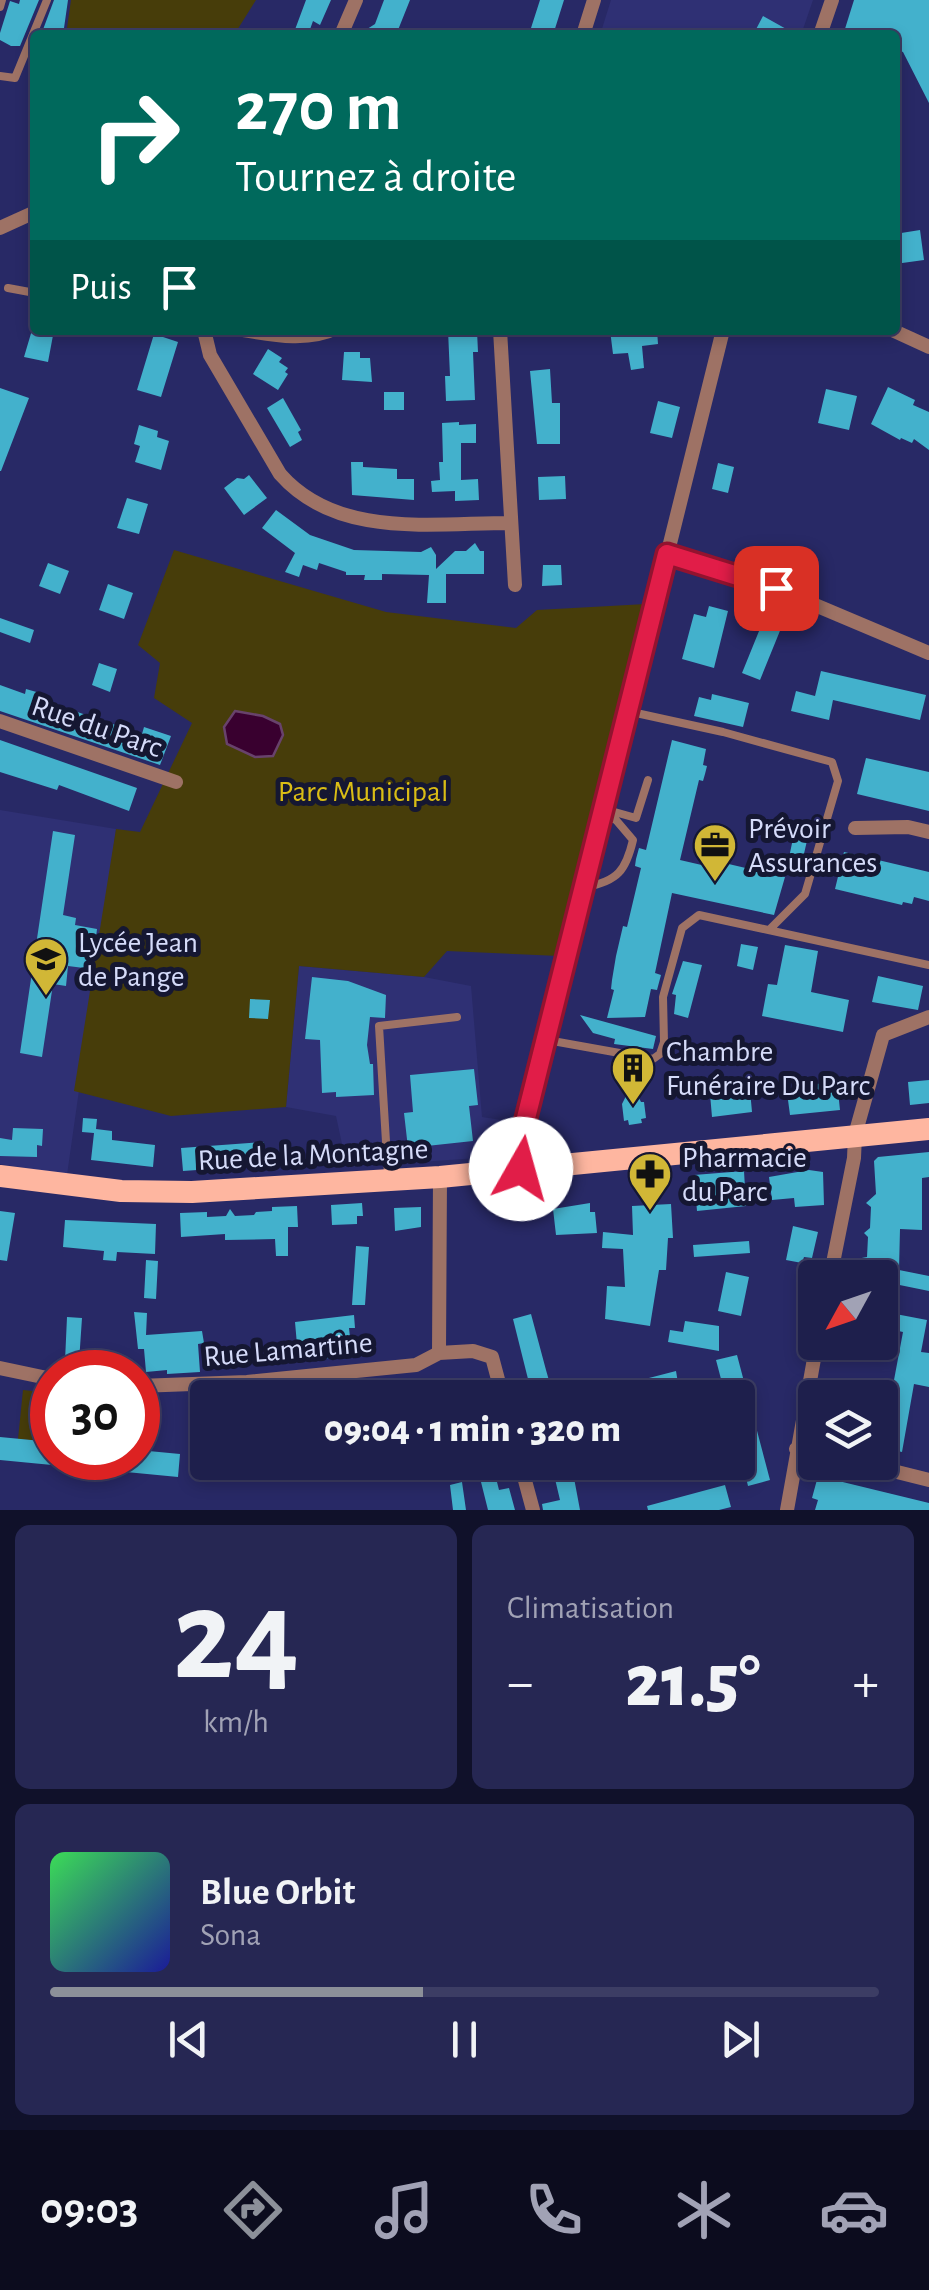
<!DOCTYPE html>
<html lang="fr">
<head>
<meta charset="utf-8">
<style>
	body { margin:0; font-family:"Alegreya Sans",sans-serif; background:#262753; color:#f1f3f6; height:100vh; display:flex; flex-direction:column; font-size:38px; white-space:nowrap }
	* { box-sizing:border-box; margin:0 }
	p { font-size:32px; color:#a1a2b5 }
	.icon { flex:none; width:55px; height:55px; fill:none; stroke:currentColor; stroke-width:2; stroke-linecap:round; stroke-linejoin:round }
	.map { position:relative; height:1510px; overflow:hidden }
	.sheet { display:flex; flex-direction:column; gap:15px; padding:15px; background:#10112a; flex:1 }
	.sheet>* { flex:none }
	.guide { position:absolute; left:30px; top:30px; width:870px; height:305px; border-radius:10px; box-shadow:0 5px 15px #0003,0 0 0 2px #3c3d64; background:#00695c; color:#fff; overflow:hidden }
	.needle { width:65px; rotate:230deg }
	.fabs { position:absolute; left:798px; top:1260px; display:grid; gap:20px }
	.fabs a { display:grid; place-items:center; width:100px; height:100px; border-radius:10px; background:#1e1f4c; box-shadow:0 5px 15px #0003,0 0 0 2px #3c3d64; font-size:50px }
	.speed { position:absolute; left:30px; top:1350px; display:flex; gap:20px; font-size:50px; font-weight:700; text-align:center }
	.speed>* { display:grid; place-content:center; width:130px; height:130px; border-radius:50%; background:#1e1f4c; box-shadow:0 5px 15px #0003,0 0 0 2px #3c3d64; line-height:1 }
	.speed .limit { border:15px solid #d22; background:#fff; color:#111 }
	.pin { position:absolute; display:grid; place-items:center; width:85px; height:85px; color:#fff; margin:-42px; border-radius:20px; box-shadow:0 5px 15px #0006 }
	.me { position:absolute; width:110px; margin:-55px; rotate:7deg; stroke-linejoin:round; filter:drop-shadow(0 0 8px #0008) }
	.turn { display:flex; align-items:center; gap:35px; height:210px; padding:0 40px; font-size:45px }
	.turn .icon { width:130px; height:130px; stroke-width:2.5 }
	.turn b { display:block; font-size:70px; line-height:85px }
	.then { display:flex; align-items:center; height:95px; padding:0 40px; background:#0003; gap:20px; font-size:38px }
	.big { font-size:75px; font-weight:800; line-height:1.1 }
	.sheet .widget { flex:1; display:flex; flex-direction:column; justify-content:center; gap:15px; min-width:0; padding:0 35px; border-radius:15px; background:#262753 }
	.sheet .dial { align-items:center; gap:0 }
	.dial b { font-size:130px; line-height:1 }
	.song { display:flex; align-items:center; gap:30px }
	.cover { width:120px; height:120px; border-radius:15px; background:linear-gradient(135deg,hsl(130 70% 55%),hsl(240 70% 35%)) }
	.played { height:10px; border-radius:5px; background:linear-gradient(90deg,#8c9099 45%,#3c3d64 45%) }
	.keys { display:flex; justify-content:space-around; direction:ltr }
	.heat { display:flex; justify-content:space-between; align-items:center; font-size:55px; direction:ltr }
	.sheet .tiles { flex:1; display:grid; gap:15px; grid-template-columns:1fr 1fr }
	.widget:last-child { grid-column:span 2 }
	.trip { position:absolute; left:190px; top:1380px; width:565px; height:100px; border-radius:10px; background:#1e1f4c; box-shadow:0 5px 15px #0003,0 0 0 2px #3c3d64; font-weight:800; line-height:100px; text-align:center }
	.menu { display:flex; height:160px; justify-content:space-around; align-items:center; background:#0c0c1e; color:#a1a2b5 }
	.menu .icon { width:70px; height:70px }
	.menu .on { color:#8c9099 }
	.menu b { font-size:45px; color:#f1f3f6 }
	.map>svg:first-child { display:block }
	.built { fill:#2f3074 }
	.green { fill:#473d0a }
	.water { fill:#39002f; stroke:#68426c; stroke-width:2.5 }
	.building { fill:#43b1cc }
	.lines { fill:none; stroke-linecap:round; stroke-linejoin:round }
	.service { stroke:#9e7265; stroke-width:8 }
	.minor { stroke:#9e7265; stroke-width:14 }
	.primary { stroke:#feb6a0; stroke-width:22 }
	.route-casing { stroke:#92132f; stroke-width:25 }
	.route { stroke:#e11d48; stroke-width:18 }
	.labels { text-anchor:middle; stroke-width:10; stroke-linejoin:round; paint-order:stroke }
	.street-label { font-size:30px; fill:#d5dbf9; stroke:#151732 }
	.park-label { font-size:30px; fill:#dabd15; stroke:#151732 }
	.poi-label { font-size:30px; fill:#d5dbf9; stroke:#151732; text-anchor:start }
</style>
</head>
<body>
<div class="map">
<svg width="929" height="1510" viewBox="0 0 929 1510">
	<rect width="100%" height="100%" fill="#282966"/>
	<!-- built -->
	<path class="built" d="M611 0H813L801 35H600Z
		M0 810 116 829 67 1175 0 1164Z
		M299 966 424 977 471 986 482 1117 508 1121 507 1156 347 1167 336 1116 286 1107Z"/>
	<!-- green -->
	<path class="green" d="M71 0H256L234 35H66Z
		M174 550 386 612 516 628 537 610 646 604 559 956 447 951 424 977 299 966 286 1107 171 1116 74 1091 116 829 140 832 192 723 154 698 160 663 138 645Z
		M23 1390 52 1393V1442L18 1439Z"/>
	<!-- water -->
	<path class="water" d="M235 711 263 716 280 724 283 735 273 756 255 757 227 744 224 727Z"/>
	<!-- building -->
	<path class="building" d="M20 0H39L20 46H11L0 40V33L10 1 19 4Z
		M54 0H68L63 35H41Z
		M306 0H331L320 25 313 21 308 35H293Z
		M384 0H410L396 35H370L364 31 375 24Z
		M540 0H564L553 35 531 28Z
		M854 0H929V103L903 52 895 49V35H847L844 32Z
		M763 16 797 35H753Z
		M920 230 924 260 895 264V234Z
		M32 330H54L48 362 24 357Z
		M448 330 477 331 478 352H473L475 400 446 401 445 376H450Z
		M610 330H657L658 344 642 346 644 368 631 370 628 353 613 354Z
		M154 334 178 342 161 397 137 390Z
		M268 349 282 358 279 362 288 368 285 372 288 374 278 390 253 374Z
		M344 352H360V358H370L372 382 342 380Z
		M550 369 552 403H560V444H537L530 371Z
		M888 387 915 400 913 405 929 412V450L914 439 912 443 901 438 900 440 871 424Z
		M0 388 29 398 1 471H0Z
		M826 389 857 396 849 430 818 423Z
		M384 392H404V410H384Z
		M283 398 301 430 298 432 302 440 290 447 267 408Z
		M658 401 680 407 672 438 650 433Z
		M459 422V425L476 424V443H461V480L478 479 479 500 455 501V491L432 492 431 481 440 480 439 462H443L442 423Z
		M139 425 158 431 157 437 169 441 161 470 135 462 140 446 134 444Z
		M351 462H363V467L397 469V479H414V500L352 495Z
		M718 463 734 467 728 493 712 489Z
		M249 475 267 498 244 515 224 488 237 478 244 479Z
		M565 476 566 499 539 500 538 477Z
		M127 498 148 504 139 534 117 528Z
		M276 510 310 535 354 550 421 552 431 547 436 555V569L455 551H466L475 543 480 551H484V574H446V603H427L429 575 382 574V580H364L365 575H346V572L319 563 317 570 303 565 299 577 285 572 295 553 262 528Z
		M48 563 69 571 60 594 39 586Z
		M543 565H561L562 585 542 586Z
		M108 584 133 593 124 619 99 610Z
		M709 606 728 611 714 668 682 659 694 614 706 617Z
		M768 609 786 616 760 680 742 673Z
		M0 618 34 630 30 643 0 632Z
		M99 663 117 669 110 692 92 685Z
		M821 671 926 695 920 720 833 700 829 720 791 711 796 691 815 696Z
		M0 685 25 694 26 689 40 693 50 697 48 702 142 734 144 727 171 736 160 765 0 711Z
		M712 694 749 703 743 727 694 716 699 697 711 700Z
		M0 740 137 788 129 811 59 785 57 790 0 772Z
		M672 740 706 749 703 765 707 766 705 774 703 781 699 780 680 860 719 869 720 862 785 877 774 915 672 893 655 973 661 975 657 990 651 989 645 1017 607 1018 614 990 611 989 612 980 616 956 623 926 627 927 641 868 635 866 636 859 639 848 646 850Z
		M866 758 929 772V811L857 794Z
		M795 829 809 832 800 871 787 867Z
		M53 831 75 835 63 915 76 918 75 925 97 929 92 969 68 966 66 986 53 984 42 1057 20 1053Z
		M844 852 929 872V901L914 897 912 904 903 902 902 905 835 889Z
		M741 944 758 947 753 970 737 966Z
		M785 945 818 951 811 992 849 1000 843 1032 762 1016 768 984 777 985Z
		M683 961 702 965 688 1018 674 1014 676 995 672 994Z
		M878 976 923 986 918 1010 872 1002Z
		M312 977 348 981 386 995 385 1018 370 1017 367 1045 370 1064H373L374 1095 336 1097V1092L322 1093 320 1040 305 1039Z
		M250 999 270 1000 268 1019 249 1018Z
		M580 1015 656 1036 653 1049 614 1044 615 1039 593 1033Z
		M474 1069 478 1105 469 1106 473 1141 408 1148 404 1113 413 1112 410 1075Z
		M929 1080V1103L910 1105 908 1082Z
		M837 1082 840 1110 790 1115 788 1100 795 1092 794 1086Z
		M632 1084 641 1102H644L646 1118 641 1119 642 1123 629 1125 628 1120 624 1121 622 1104Z
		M750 1090 752 1112 712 1117 710 1094Z
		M83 1118 97 1119 96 1129 112 1131V1140L155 1145 153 1167 91 1160 94 1133 82 1132Z
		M13 1128 43 1129 42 1146 37 1145V1157L0 1156V1138L12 1140Z
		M264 1142 265 1165 183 1171 181 1148Z
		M929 1152V1177L922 1178V1230L900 1229 899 1270 929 1276V1291L880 1281V1278H847L851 1260 867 1257 868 1237 864 1233 870 1228 871 1207 866 1203 876 1194 874 1161 878 1157Z
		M809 1170 823 1172 824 1205 795 1207 794 1198 772 1200 769 1177Z
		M744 1171 746 1206 697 1211 694 1175Z
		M362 1203 363 1216H357V1224L332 1225 331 1205Z
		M590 1203V1212H595L597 1233 556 1235 553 1209Z
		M671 1204 673 1238H668L666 1270H659L650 1326 605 1319 607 1286 625 1287 623 1249 602 1248 603 1232 633 1235 632 1206Z
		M297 1206 298 1227H288V1256H276L275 1239 225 1240V1234L181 1237 180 1213 207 1212V1217L226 1216 230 1209 235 1216 254 1215 256 1212 272 1211V1207Z
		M421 1207V1227L395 1231 394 1208Z
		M0 1211 15 1213 7 1261 0 1260Z
		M65 1220 156 1224 155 1254 117 1252 116 1261 103 1260 104 1251 63 1247Z
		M793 1226 818 1232 812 1258 804 1257 802 1263 786 1260Z
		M749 1241 750 1253 694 1257 693 1245Z
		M356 1246 369 1247 365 1305H352Z
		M146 1260 158 1261 156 1299 144 1298Z
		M726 1272 749 1277 741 1316 718 1311Z
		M880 1311 927 1320 921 1352 929 1353V1387L914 1384 902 1452 880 1447V1394L891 1396 903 1332 880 1327Z
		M134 1312 147 1313 146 1335 202 1331 204 1343 198 1344 200 1372 167 1374V1370L146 1372 144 1349H138Z
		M531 1314 546 1370 554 1398H533L527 1375 513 1319Z
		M354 1315 355 1328H349L352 1356 319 1359V1354L298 1356 295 1322Z
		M67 1317 82 1318 79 1362 65 1361Z
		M685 1321 719 1326V1351L668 1342 670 1330 683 1332Z
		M737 1355 770 1480 748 1486 738 1444V1398H726L716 1360Z
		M676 1371 678 1383 624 1398H591V1393Z
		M0 1437 52 1442V1465L0 1460Z
		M138 1450 180 1454 178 1477 64 1466V1458H138Z
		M476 1462H492L499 1490 509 1488 515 1510H488Z
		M551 1462H571L580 1510H543L542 1504 560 1500Z
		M818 1476 929 1503V1510H815L818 1500 812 1498Z
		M462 1482 466 1510H453L450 1485Z
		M725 1485 731 1507 719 1510H648L647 1506Z"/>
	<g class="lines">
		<!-- service -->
		<path class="service" d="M0 7 2 0
			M0 76 15 78 47 0
			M8 288 35 293
			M224 330C260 335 304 348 339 330
			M627 711 723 732 832 762 838 781 805 894 769 930
			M604 809 636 818 648 780
			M586 887C618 881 626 870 633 840L616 820 603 816
			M547 1040 653 1059 660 1054 664 1042 663 997 682 928 699 915 929 965
			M388 1175 379 1026 457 1017"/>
		<!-- minor -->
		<path class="minor" d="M341 35 356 0
			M583 35 594 0
			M820 35 832 0
			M0 228 35 212
			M204 330 210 355 280 474C337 539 432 523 510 523
			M500 330 515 585
			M892 330 929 347
			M667 555 756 580 929 653
			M0 721 176 782
			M855 828 908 827 929 832
			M521 1169 519 1151 723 330
			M440 1177 439 1353 473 1351 492 1357 503 1398
			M830 1278 854 1158 855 1135 883 1035 929 1017
			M0 1368 52 1379
			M138 1386 247 1382 416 1365 439 1353
			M796 1449 815 1452
			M520 1462 533 1510
			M857 1462 929 1480
			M787 1510 817 1342"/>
		<!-- primary -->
		<path class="primary" d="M0 1176 121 1191 192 1192 440 1177 929 1129"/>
	</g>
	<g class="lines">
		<!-- route casing -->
		<g class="route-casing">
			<path id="route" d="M521 1169 518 1150 667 554 776 588"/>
		</g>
		<!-- route -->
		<use href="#route" class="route"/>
	</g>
	<!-- icons -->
	<defs>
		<g id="office-pin" transform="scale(2.25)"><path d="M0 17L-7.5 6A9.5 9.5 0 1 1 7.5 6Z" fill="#d1b736" stroke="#151732"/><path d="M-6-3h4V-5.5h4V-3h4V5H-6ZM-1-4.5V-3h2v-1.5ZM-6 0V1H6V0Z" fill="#111"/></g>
		<g id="school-pin" transform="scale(2.25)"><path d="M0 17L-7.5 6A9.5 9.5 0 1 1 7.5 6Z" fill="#d1b736" stroke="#151732"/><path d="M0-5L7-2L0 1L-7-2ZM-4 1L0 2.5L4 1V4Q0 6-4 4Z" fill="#111"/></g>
		<g id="building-pin" transform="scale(2.25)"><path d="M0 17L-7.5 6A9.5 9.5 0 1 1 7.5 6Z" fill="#d1b736" stroke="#151732"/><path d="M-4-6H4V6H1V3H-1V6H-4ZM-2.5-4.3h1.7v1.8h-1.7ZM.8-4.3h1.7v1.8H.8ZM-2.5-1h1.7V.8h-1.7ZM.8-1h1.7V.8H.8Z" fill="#111"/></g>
		<g id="pharmacy-pin" transform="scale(2.25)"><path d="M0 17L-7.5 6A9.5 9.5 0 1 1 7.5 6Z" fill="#d1b736" stroke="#151732"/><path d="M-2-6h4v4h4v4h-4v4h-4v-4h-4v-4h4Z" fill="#111"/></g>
	</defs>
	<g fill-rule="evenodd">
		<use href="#office-pin" x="715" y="845"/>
		<use href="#school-pin" x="46" y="959"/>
		<use href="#building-pin" x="633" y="1068"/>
		<use href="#pharmacy-pin" x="650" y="1174"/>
	</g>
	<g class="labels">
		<!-- street labels -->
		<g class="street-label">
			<text transform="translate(97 726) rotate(19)" y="10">Rue du Parc</text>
			<text transform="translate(313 1154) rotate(-3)" y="10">Rue de la Montagne</text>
			<text transform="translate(288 1349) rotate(-5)" y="10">Rue Lamartine</text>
		</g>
		<!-- park labels -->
		<g class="park-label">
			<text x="363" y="801">Parc Municipal</text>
		</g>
		<!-- poi labels -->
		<g class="poi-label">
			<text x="748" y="838">Prévoir<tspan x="748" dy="34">Assurances</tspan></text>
			<text x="78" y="952">Lycée Jean<tspan x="78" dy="34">de Pange</tspan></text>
			<text x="666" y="1061">Chambre<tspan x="666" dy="34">Funéraire Du Parc</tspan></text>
			<text x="682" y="1167">Pharmacie<tspan x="682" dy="34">du Parc</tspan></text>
		</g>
	</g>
</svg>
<div class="fabs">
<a><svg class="needle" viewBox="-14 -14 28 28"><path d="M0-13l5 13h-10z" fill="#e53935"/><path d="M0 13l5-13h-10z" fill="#a1a2b5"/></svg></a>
<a><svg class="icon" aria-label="layers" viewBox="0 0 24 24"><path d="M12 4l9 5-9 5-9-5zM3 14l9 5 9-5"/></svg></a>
</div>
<div class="speed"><div class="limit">30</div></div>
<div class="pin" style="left:776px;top:588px;background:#d93025"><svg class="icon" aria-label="arrive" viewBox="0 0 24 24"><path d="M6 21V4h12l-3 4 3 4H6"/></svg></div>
<svg class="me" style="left:521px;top:1169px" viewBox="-20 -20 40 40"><circle r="19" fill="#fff"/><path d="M0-13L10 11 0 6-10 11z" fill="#e11d48"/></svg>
<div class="trip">09:04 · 1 min · 320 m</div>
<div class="guide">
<div class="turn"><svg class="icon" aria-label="right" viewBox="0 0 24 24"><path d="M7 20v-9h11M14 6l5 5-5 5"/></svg><div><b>270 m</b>Tournez à droite</div></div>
<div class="then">Puis<svg class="icon" aria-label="arrive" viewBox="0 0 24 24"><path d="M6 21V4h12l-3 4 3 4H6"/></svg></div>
</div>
</div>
<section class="sheet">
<div class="tiles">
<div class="widget dial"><b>24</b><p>km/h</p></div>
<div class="widget"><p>Climatisation</p>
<div class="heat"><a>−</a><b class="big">21.5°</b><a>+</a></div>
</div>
<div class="widget">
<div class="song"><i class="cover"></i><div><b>Blue Orbit</b><p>Sona</p></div></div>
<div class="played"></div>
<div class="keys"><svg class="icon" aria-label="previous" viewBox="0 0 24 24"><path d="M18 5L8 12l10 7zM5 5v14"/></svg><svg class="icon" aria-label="pause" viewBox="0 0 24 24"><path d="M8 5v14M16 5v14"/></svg><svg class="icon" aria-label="next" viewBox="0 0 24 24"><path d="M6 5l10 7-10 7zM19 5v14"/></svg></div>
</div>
</div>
</section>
<nav class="menu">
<b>09:03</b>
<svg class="icon on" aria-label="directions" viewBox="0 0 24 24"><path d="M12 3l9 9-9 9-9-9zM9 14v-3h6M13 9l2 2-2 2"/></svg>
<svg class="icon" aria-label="music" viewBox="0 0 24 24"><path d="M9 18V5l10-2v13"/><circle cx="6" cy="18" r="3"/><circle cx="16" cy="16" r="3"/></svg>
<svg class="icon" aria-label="phone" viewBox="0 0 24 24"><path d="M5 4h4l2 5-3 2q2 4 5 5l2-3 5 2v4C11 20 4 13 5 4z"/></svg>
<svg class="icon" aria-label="climate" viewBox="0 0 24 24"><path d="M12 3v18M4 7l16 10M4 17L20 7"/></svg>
<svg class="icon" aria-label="car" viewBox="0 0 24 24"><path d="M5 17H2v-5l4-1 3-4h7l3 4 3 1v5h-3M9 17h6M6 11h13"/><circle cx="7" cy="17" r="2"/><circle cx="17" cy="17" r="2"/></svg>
</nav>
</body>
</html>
